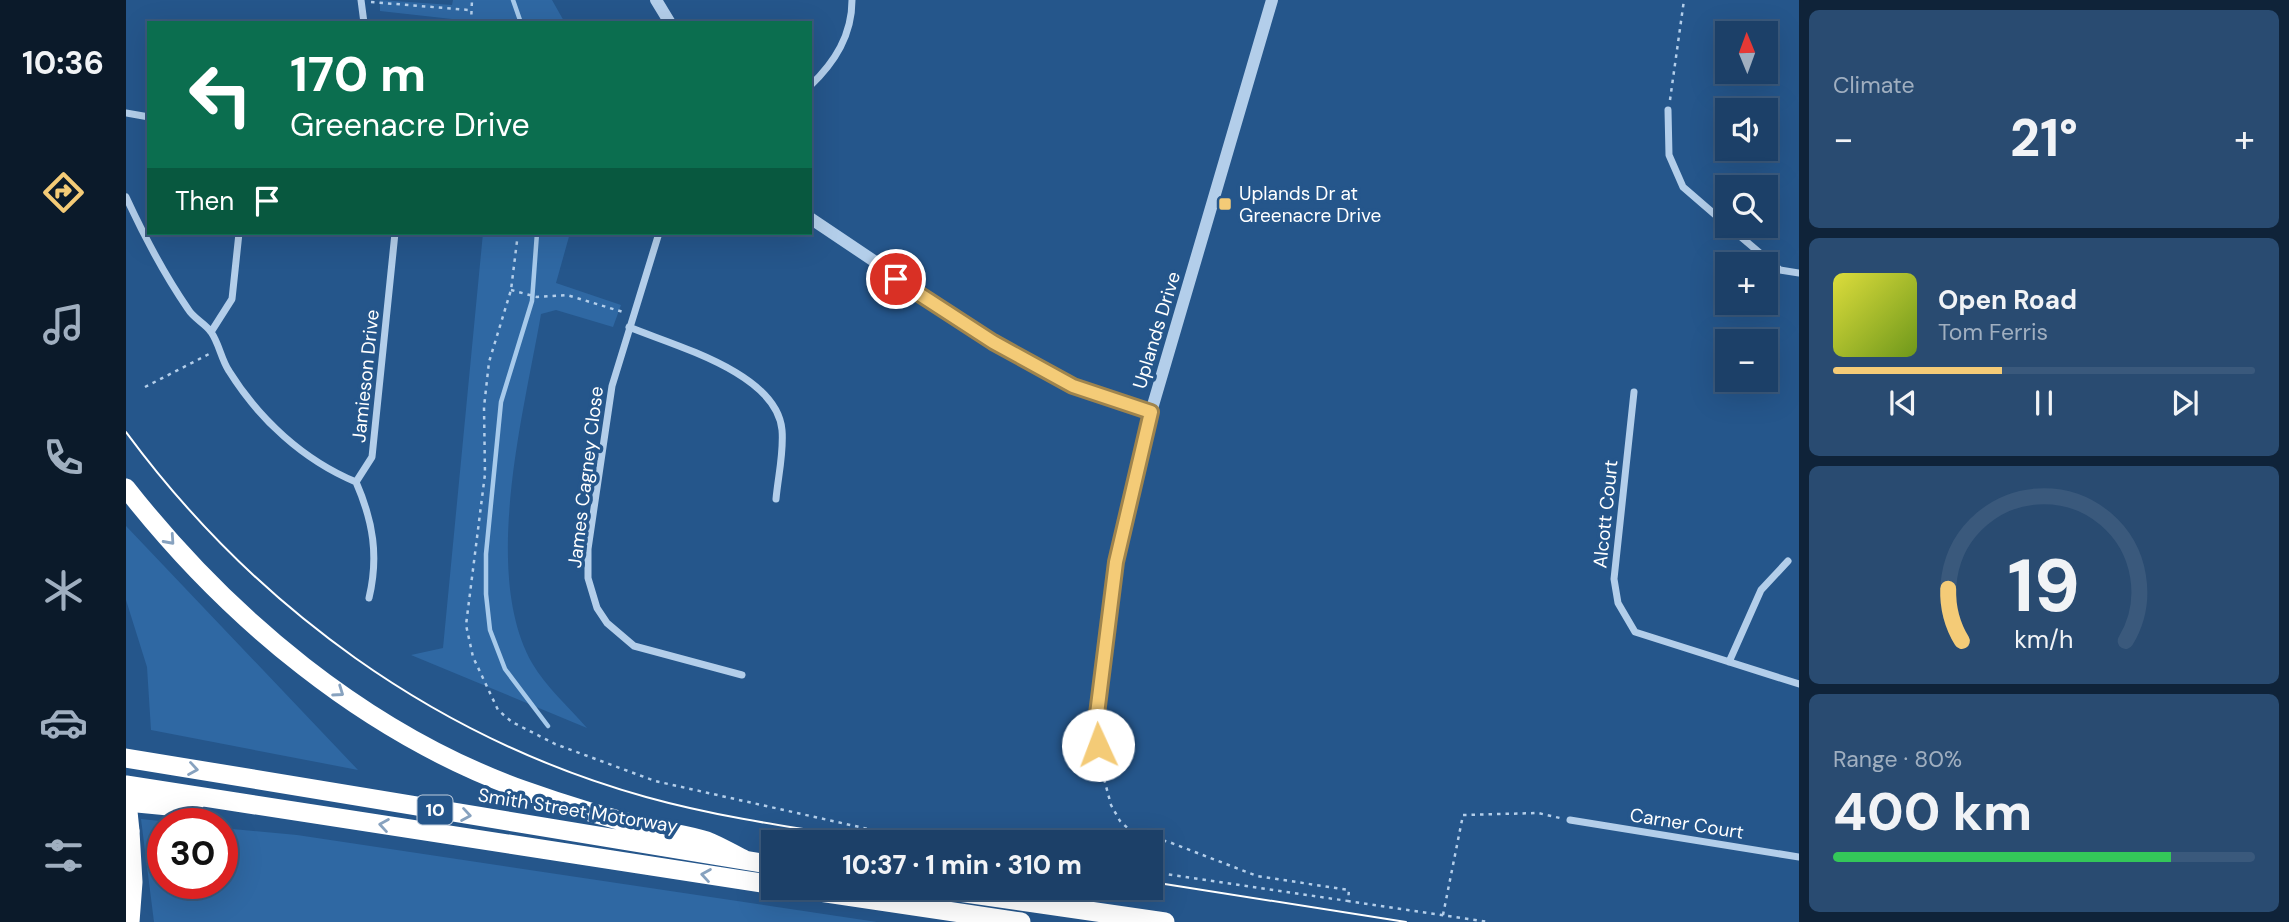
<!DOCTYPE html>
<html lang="en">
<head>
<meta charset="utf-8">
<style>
	body { margin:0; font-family:"DM Sans",sans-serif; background:#294b71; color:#f1f3f6; height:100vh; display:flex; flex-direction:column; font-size:26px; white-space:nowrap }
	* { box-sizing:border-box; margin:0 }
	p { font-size:23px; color:#a0afc0 }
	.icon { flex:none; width:38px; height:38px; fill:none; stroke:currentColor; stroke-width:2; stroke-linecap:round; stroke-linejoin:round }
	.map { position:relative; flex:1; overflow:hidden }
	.panel { display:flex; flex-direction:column; gap:10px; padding:10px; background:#0f2339; width:490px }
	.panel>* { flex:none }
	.top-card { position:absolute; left:21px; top:21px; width:665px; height:214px; border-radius:0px; box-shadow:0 7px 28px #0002,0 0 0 2px #3a597c; background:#0b6e4f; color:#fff; overflow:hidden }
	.needle { width:46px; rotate:359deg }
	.buttons { position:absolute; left:1589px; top:21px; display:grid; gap:14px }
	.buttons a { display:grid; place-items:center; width:63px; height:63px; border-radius:0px; background:#1c4068; box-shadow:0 7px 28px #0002,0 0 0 2px #3a597c; font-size:35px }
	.speed { position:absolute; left:21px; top:808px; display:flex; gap:14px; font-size:35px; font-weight:700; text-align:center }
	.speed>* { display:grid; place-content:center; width:91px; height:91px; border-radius:50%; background:#1c4068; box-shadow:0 7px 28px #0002,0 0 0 2px #3a597c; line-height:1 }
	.speed .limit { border:10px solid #d22; background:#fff; color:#111 }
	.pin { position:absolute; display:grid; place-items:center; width:60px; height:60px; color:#fff; margin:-30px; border:4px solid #fff; border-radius:50%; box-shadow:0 2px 7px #0007 }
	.me { position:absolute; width:77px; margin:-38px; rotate:358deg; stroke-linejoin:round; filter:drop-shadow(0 0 5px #0008) }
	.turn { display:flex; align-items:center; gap:24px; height:147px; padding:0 28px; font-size:32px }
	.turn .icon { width:91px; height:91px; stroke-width:2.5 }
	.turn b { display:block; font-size:49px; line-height:60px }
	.then { display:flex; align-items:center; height:66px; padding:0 28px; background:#0003; gap:14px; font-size:26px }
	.big { font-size:52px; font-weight:800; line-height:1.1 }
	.panel .tile { flex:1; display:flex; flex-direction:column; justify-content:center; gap:10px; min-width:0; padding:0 24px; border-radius:10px; background:#294b71 }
	.panel .dial { align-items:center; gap:0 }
	.dial svg { height:182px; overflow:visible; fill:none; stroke:#3a597c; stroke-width:7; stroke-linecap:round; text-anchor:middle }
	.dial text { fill:#f1f3f6; stroke:none }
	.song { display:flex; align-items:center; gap:21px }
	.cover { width:84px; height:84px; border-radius:10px; background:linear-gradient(135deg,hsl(60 70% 55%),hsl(80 70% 35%)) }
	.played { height:7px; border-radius:4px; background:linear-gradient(90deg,#f4cb77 40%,#3a597c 40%) }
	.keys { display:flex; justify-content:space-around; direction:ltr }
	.heat { display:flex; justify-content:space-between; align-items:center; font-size:38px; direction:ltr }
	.charge { height:10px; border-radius:5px; background:linear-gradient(90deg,#34c759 80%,#3a597c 0) }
	.trip { position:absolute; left:635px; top:830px; width:402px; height:70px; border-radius:0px; background:#1c4068; box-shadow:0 7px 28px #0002,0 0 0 2px #3a597c; font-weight:800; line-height:70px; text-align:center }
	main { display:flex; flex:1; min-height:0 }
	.dock { display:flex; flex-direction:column; width:126px; justify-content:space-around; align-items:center; background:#0b1a2a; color:#a0afc0 }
	.dock .icon { width:49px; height:49px }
	.dock .current { color:#f4cb77 }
	.dock b { font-size:32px; color:#f1f3f6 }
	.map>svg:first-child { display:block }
	.green { fill:#2f68a3 }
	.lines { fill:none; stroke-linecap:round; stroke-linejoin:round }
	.stream { stroke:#a7caeb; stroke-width:4.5 }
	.path { stroke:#b3ceea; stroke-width:2.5; stroke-dasharray:3.5 5; stroke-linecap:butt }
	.minor { stroke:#b3ceea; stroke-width:7 }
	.tertiary { stroke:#b3ceea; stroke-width:12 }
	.motorway { stroke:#fff; stroke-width:19 }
	.tram { stroke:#fff; stroke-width:2 }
	.motorway-bridge { stroke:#fff; stroke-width:19 }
	.oneway { stroke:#87a2bf }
	.route-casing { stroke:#9f844d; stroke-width:18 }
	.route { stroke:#f4cb77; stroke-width:12 }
	.poi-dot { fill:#f4cb77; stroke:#25568b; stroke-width:2.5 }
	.labels { text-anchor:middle; stroke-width:7; stroke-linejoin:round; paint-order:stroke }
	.shield { fill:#25568b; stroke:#beccdc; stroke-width:2 }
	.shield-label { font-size:18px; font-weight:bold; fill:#fff }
	.poi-label { font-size:19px; fill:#fff; stroke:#25568b; text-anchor:start }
	.street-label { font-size:19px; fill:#fff; stroke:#25568b }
</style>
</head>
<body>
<main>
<nav class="dock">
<b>10:36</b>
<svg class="icon current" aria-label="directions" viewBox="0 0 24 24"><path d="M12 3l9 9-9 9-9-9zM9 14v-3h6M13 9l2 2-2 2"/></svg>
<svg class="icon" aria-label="music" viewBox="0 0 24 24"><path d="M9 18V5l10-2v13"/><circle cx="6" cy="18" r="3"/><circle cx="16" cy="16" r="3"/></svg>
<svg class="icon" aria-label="phone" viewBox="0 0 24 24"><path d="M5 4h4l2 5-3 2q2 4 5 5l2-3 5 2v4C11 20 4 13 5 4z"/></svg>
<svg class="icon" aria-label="climate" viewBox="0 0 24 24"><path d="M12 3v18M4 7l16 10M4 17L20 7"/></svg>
<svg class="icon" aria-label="car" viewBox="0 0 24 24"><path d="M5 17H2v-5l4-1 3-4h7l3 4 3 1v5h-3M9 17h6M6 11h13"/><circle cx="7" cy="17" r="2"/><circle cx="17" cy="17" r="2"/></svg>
<svg class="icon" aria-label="filters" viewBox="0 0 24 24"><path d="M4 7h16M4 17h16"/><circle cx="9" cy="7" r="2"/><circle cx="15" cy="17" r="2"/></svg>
</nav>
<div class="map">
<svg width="1673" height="922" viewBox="0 0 1673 922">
	<rect width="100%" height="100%" fill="#25568b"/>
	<!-- green -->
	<path class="green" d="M254 0 326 5 327 0H426L439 23H328L326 19 254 11Z
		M357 233H444L430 283 495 305 487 327 430 310 415 314C398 413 355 572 406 663 419 686 444 708 461 728L285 655 317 648Z
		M0 526 232 770 25 730 21 667 0 600Z
		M15 819 63 824H37V884H96V828L171 835 751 922H28Z"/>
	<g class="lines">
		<!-- stream -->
		<path class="stream" d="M387 0 395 23
			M411 233 406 301 375 402 360 554V594L364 630 379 669 422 726"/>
		<!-- path -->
		<path class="path" d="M245 2 343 10
			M345 23 346 0
			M1544 100 1558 0
			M392 233 385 290 363 362 358 407 359 474 340 625 347 657 372 710 386 722 429 744 529 781 751 831 827 842
			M385 290 411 297 441 295 497 312
			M19 387 85 353
			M976 771 985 805 994 821 1007 833 1043 842 1131 876 1223 890 1222 901 1362 922
			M1026 872 1222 901
			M1317 915 1337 815 1412 813 1434 818"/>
		<!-- minor -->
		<path class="minor" d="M235 0 238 23
			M684 86C709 62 726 35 726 0
			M1542 110 1543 155 1557 187 1601 225
			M0 113 23 117
			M0 197C18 236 38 274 62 309 68 319 79 323 85 332 93 343 95 359 103 371 133 419 177 460 230 482
			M1602 226 1654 270 1673 273
			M533 233 486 386 462 549V578L471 608 481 623 508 646 616 675
			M503 327C549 346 651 373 656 430 658 452 652 477 650 499
			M85 332 106 299 113 233
			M1508 392 1488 579 1492 603 1509 632 1673 684
			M243 598C253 556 247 521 230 482L246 457 269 233
			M1603 662 1635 590 1662 561
			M974 761C969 722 974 687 978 649 988 568 1007 491 1025 412
			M1444 820 1673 857"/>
		<!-- tertiary -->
		<path class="tertiary" d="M530 0 544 23
			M684 218 888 355 947 386 1025 412 1146 0"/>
		<!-- motorway -->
		<path class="motorway" d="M0 488C102 618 239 733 397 790 439 805 481 818 524 828 543 833 563 835 581 841 594 846 607 854 619 860
			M0 758 648 865
			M0 785 648 885
			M0 802 53 807 69 802
			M4 831 7 882 4 922
			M660 887 895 922
			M798 887 1039 922"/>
		<!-- tram -->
		<path class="tram" d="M0 432C129 607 309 738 520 797 599 819 679 829 760 842
			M1026 882 1280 922
			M1005 887 1037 892"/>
		<!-- motorway-bridge -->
		<path class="motorway-bridge" d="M0 792 4 831"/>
	</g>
	<!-- one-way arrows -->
	<defs><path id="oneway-chevron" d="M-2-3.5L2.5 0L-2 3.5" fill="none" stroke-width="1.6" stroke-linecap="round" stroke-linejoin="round" transform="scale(1.75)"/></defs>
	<g class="oneway">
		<use href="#oneway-chevron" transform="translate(44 540) rotate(48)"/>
		<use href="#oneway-chevron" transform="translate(213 692) rotate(35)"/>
		<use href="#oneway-chevron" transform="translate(67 769) rotate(9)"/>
		<use href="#oneway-chevron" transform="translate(340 815) rotate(9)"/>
		<use href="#oneway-chevron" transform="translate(258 825) rotate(-171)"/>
		<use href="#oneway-chevron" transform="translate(580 875) rotate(-171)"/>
	</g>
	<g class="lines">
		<!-- route casing -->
		<g class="route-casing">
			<path id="route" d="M770 279 867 342 947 386 1025 412 990 562 971 714 972 745"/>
		</g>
		<!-- route -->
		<use href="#route" class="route"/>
	</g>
	<!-- markers -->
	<rect class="poi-dot" x="1092" y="197" width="14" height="14" rx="3.5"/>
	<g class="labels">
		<!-- shield labels -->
		<rect class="shield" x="291.5" y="795.5" width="35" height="29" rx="5"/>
		<g class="shield-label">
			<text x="309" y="816">10</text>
		</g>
		<!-- poi labels -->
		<g class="poi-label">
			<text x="1113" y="200">Uplands Dr at<tspan x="1113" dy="22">Greenacre Drive</tspan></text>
		</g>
		<!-- street labels -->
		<g class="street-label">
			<text transform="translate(1030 330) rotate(-73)" y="7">Uplands Drive</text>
			<text transform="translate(239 376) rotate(-84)" y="7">Jamieson Drive</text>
			<text transform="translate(459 477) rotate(-83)" y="7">James Cagney Close</text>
			<text transform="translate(1479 514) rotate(-84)" y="7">Alcott Court</text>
			<text transform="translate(452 810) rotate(9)" y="7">Smith Street Motorway</text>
			<text transform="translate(1561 823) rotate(9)" y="7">Carner Court</text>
		</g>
	</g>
</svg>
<div class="buttons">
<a><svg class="needle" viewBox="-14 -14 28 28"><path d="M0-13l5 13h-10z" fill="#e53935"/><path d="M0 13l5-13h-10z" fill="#a0afc0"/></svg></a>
<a><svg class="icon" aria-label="sound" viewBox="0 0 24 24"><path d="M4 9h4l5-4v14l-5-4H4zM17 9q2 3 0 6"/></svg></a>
<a><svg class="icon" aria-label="search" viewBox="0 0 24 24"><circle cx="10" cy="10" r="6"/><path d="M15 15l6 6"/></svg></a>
<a>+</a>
<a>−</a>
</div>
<div class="speed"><div class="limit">30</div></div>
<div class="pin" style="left:770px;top:279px;background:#d93025"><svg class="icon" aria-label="arrive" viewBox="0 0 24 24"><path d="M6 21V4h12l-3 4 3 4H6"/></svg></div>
<svg class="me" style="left:972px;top:745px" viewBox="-20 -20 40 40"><circle r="19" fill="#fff"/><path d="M0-13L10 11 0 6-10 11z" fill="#f4cb77"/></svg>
<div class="trip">10:37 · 1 min · 310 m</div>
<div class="top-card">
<div class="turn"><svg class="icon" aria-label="left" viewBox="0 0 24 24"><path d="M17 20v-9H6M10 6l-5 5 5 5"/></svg><div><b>170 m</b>Greenacre Drive</div></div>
<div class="then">Then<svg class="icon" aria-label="arrive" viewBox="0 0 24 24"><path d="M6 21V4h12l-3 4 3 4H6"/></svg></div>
</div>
</div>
<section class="panel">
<div class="tile"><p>Climate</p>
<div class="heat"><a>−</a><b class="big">21°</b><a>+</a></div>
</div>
<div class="tile">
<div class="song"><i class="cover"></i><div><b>Open Road</b><p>Tom Ferris</p></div></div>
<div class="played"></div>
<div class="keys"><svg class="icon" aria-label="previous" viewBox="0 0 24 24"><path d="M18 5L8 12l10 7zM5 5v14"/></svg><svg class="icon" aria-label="pause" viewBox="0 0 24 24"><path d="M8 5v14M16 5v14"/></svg><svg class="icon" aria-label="next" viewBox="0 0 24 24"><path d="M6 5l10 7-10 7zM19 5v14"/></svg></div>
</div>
<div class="tile dial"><svg viewBox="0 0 100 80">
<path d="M14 69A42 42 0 1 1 86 69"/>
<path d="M14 69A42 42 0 0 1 8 46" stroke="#f4cb77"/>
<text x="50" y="56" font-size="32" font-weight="700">19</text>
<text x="50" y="72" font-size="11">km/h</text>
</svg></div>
<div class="tile"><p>Range · 80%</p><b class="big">400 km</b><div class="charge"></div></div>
</section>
</main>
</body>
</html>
